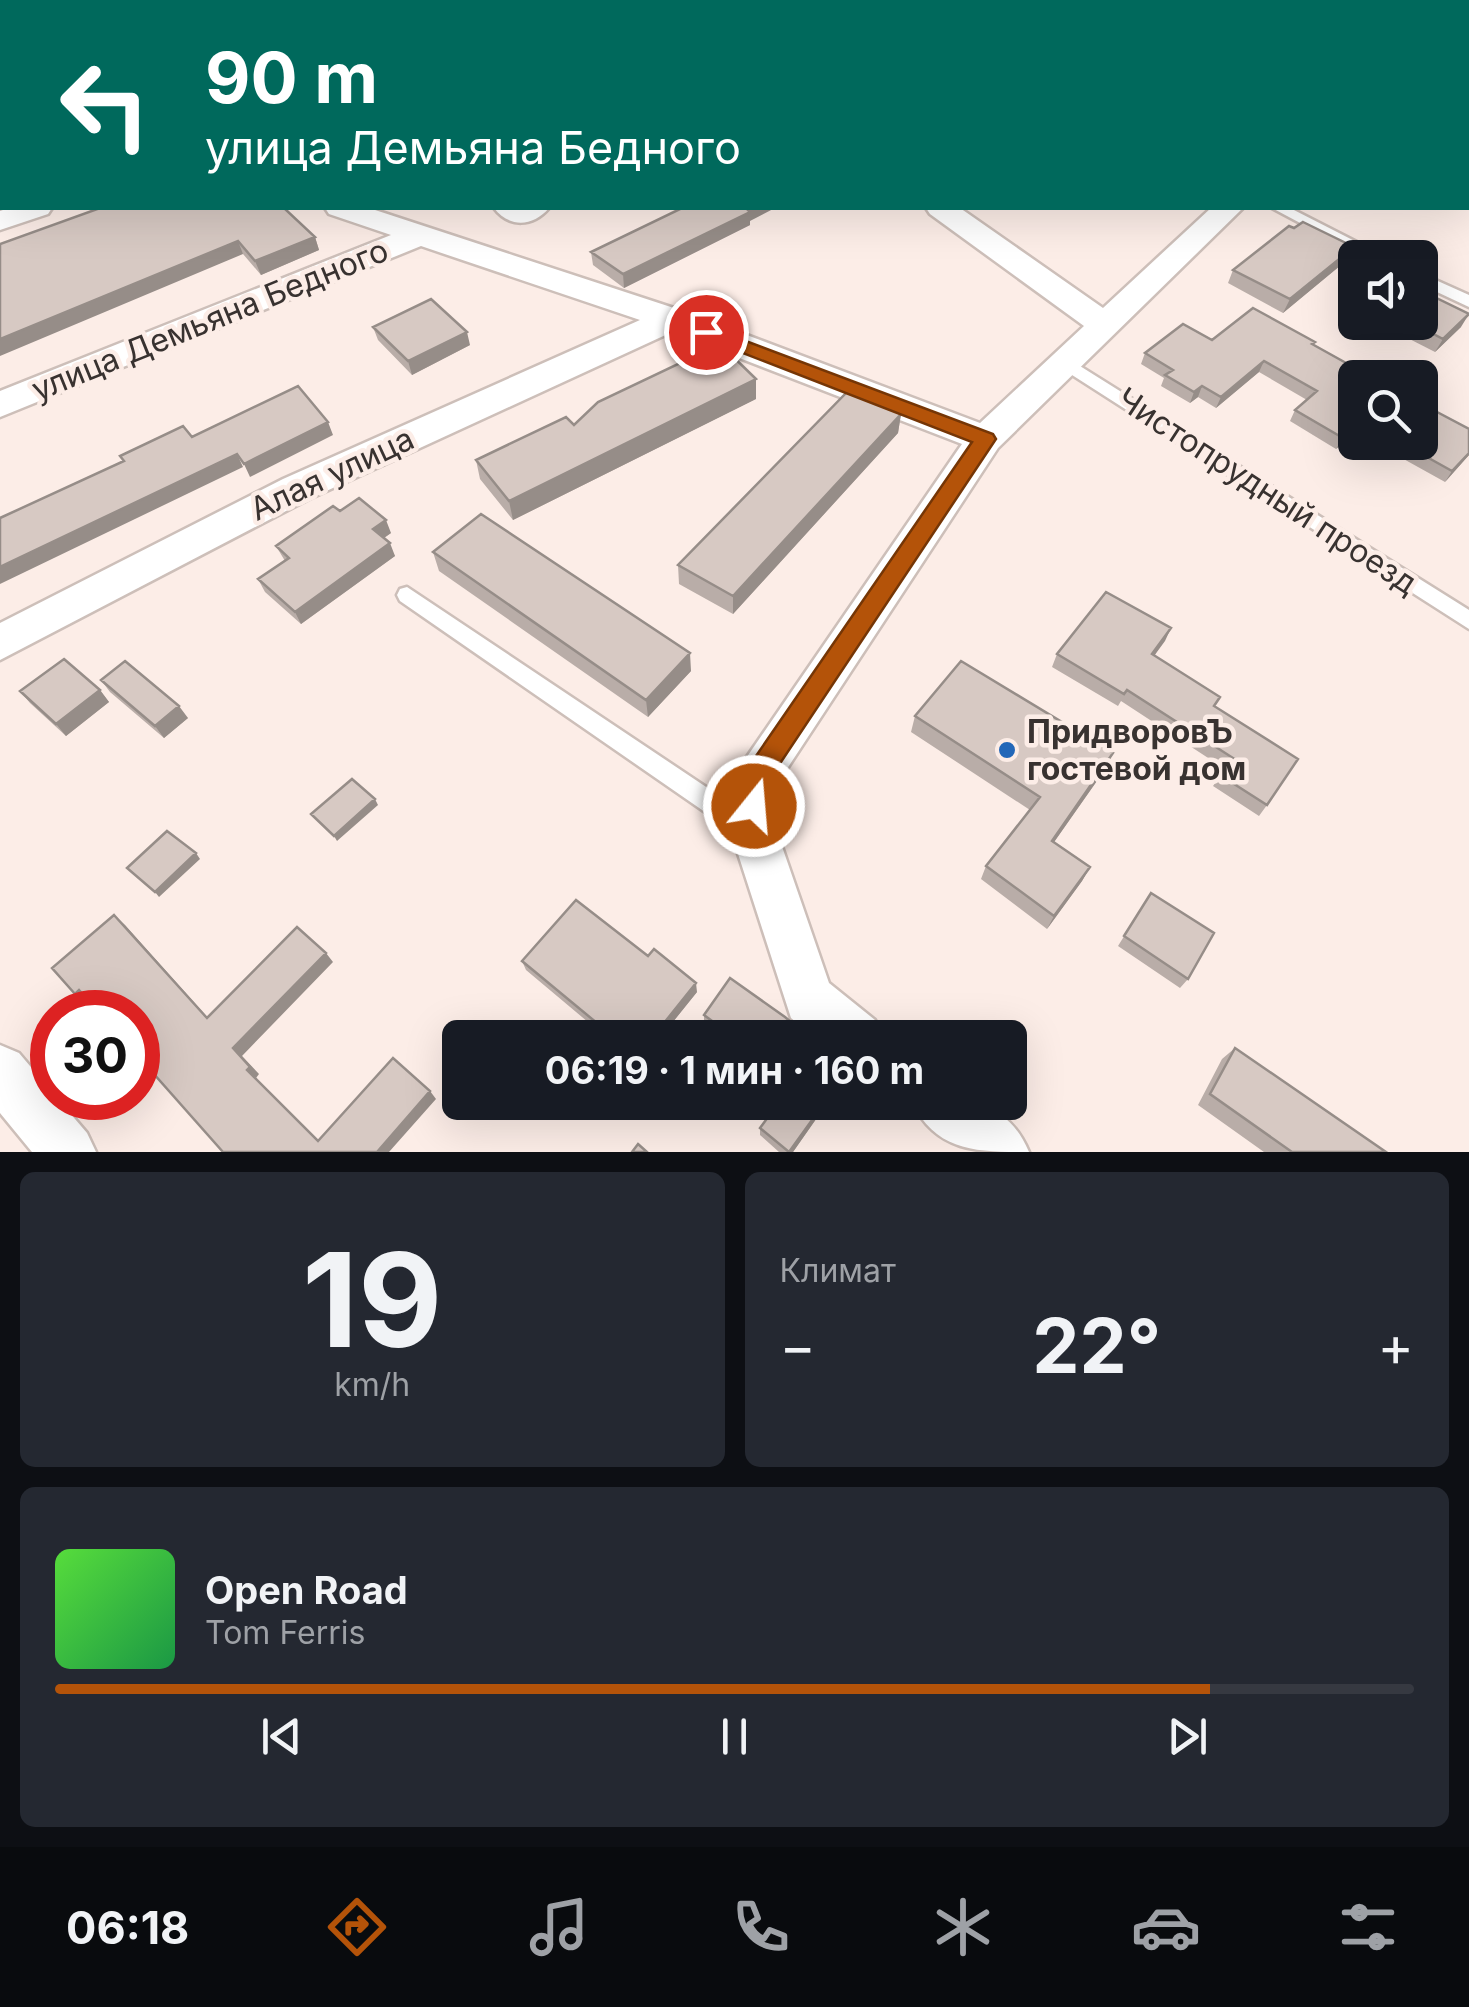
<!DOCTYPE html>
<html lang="ru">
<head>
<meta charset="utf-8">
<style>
	body { margin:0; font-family:Inter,sans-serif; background:#242831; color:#f1f3f6; height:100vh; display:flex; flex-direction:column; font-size:38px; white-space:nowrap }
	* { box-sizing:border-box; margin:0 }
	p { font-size:32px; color:#9ea1a6 }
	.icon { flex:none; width:55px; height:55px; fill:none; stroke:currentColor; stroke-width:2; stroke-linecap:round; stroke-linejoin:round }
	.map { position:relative; height:1152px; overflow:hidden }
	.panel { display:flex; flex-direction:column; gap:20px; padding:20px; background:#0d0f14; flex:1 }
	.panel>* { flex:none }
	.top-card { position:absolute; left:0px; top:0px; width:1470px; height:210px; box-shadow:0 10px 40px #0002; background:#00695c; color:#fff; overflow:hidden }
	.buttons { position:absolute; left:1338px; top:240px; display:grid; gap:20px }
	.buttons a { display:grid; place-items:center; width:100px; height:100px; border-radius:15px; background:#171b24; box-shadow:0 10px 40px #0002; font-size:50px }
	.speed { position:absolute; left:30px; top:990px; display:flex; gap:20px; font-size:50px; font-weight:700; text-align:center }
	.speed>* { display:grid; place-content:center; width:130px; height:130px; border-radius:50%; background:#171b24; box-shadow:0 10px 40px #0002; line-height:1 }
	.speed .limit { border:15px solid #d22; background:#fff; color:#111 }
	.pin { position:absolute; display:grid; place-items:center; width:85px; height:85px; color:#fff; margin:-42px; border:5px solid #fff; border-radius:50%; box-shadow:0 2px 10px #0007 }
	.me { position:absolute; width:110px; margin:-55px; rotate:17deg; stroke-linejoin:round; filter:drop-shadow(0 0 8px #0008) }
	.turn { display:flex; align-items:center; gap:35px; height:210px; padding:0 40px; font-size:45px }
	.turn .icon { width:130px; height:130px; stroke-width:2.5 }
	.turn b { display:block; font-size:70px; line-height:85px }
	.big { font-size:75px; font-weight:700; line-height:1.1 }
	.panel .widget { flex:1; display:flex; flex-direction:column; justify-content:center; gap:15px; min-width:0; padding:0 35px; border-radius:15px; background:#242831 }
	.panel .dial { align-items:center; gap:0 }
	.dial b { font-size:130px; line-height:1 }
	.song { display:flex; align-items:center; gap:30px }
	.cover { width:120px; height:120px; border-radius:15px; background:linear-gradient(135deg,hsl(110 70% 55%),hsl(140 70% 35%)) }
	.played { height:10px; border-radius:5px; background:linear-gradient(90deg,#b45309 85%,#363941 85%) }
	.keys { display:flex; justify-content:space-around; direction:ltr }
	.heat { display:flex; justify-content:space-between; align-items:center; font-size:55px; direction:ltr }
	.panel .tiles { flex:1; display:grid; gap:20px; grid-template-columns:1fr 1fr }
	.widget:last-child { grid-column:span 2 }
	.trip { position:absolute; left:442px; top:1020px; width:585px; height:100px; border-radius:15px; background:#171b24; box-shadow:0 10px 40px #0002; font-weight:700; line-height:100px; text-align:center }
	.dock { display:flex; height:160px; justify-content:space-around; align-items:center; background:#090b0e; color:#9ea1a6 }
	.dock .icon { width:70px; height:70px }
	.dock .current { color:#b45309 }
	.dock b { font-size:45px; color:#f1f3f6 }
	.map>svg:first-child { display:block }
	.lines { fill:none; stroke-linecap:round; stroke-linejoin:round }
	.service-casing { stroke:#cdbfb9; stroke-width:5 }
	.minor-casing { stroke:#cdbfb9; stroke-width:5 }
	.service { fill:#fff; fill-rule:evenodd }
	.minor { fill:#fff; fill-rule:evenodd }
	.wall { fill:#b9ada8 }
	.shaded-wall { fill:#968d88 }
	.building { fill:#d7c9c3; stroke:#968d88; stroke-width:2.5 }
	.route { fill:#b45309; stroke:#753606; stroke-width:2.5 }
	.poi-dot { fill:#2367b8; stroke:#fcede7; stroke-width:4 }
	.labels { text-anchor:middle; stroke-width:9; stroke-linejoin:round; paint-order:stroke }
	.street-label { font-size:32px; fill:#383230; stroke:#fcede7 }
	.poi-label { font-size:32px; font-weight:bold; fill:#383230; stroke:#fcede7; text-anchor:start }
</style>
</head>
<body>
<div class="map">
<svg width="1469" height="1152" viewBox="0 0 1469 1152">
	<rect width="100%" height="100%" fill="#fcede7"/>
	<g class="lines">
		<!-- service casing -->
		<g class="service-casing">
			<path id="service" d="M1468 82H1469V91H1468Z
				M1272 208H1290L1388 258H1366Z
				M1420 273 1469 295V307L1420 284Z
				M1064 356 1469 610V629L1058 366 1055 362 1058 358Z
				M407 587 760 823 764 831 760 839 752 842 744 839 400 601 397 595 400 589Z"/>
		</g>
		<!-- minor casing -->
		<g class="minor-casing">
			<path id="minor" d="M230 0H256L257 2H231Z
				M588 0H615L616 2H589Z
				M1070 0H1099L1100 2H1071Z
				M9 208H52L48 214 0 230V211Z
				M325 208H369L683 311 980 423 1084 326 930 214 926 208H960L1103 308 1211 208H1243L998 448 777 784V832L829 983 875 1020 883 1038H815L791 1018 731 832V780L962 444 672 332 309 499 0 660V623L283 479 640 320 421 246 0 417V391L391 235 329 214Z
				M494 208H549C533 227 509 228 494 208Z
				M0 1045 19 1053 52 1092V1098H57L87 1133 96 1152H32L0 1113Z
				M912 1102C964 1102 1005 1096 1029 1152 977 1152 936 1152 912 1102Z"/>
		</g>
		<!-- service -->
		<use href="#service" class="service"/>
		<!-- minor -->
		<use href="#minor" class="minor"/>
	</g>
	<!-- wall -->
	<path class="wall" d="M661 0H757L751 2H665Z
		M770 0H1014L1020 2H775Z
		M100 208 315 237 319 250 261 275 243 254Z
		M750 221V225L624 288 593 265 591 252Z
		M1347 260 1283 313 1228 283 1233 270Z
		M1388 322H1420L1461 327 1435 352 1386 327Z
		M373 327 470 345 412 375 378 340Z
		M1212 340 1313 345 1355 378V432L1336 449 1290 421 1295 410 1307 400 1259 372 1216 408 1198 397 1190 403 1161 386 1164 378 1141 364 1145 353Z
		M756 399 513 520 480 479 476 460 574 425Z
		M901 414 898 433 733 614 679 584 678 565Z
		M1469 429V455L1445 482 1373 442H1420Z
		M340 511 391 533 384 538 395 556 301 624 265 592 258 579 285 561 276 546Z
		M433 552 691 671 648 717 439 571Z
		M1171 628 1154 656 1215 706 1267 805 1259 816 1213 786 1225 769 1121 701 1118 706 1052 667 1057 654Z
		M101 680 188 718 164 738 110 692Z
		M100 690 109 702 66 736 30 703 20 691Z
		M915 716 1106 768 1054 842 1090 867 1082 881 1047 929 981 879 986 866 1030 810 911 732Z
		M1151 893 1188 979 1180 988 1118 946Z
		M522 961 697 992 660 1038H607L526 970Z
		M704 1015 810 1038H723L704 1024Z
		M1235 1048 1386 1152H1264L1198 1105 1222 1059Z
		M828 1102 793 1152H779L760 1135V1128Z"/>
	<!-- shaded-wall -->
	<path class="shaded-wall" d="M726 0H757L751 2H720Z
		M750 208H775L750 221V225L624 288 623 274Z
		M315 237 319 250 261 275 255 261Z
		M238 241 243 254 0 356V339Z
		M1354 247 1347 260 1283 313 1290 299Z
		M1469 314 1461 327 1435 352 1443 339Z
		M467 332 470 345 412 375 408 361Z
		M1264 361 1259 372 1216 408 1221 397Z
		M756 379V399L513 520 509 501Z
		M1202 386 1198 397 1190 403 1194 392Z
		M901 414 898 433 733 614V596Z
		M328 422 333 435 250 477 244 464Z
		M1355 427V432L1336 449 1343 438Z
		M1469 453V455L1445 482 1452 471Z
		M237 454 243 467 0 584V567Z
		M386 520 391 533 378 542 373 529Z
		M390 543 395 556 301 624 295 612Z
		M1171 628 1165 641 1146 667 1152 654Z
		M690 653 691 671 648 717 646 700Z
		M100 690 109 702 66 736 56 724Z
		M179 706 188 718 164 738 155 726Z
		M1113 753 1106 768 1045 855 1052 841Z
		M375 799 378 805 337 841 334 836Z
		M196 853 200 859 159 897 155 892Z
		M1090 867 1082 881 1047 929 1054 916Z
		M114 915 125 925 216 1027 207 1018Z
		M326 953 333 962 242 1056 259 1074 256 1078 247 1070 233 1048Z
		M696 983 697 992 660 1038H652Z
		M79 990 91 999 87 1003 75 994Z
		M430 1091 436 1099 389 1152H377Z
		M825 1102H828L793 1152H789Z"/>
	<!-- building -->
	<path class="building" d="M518 0H567L571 2H511Z
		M682 0H726L720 2H686Z
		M794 0H1014L1020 2H798Z
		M1134 0H1301L1297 2H1129Z
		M1468 90H1469V129L1468 128Z
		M100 208H284L315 237 255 261 238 241 0 339V244Z
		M682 208H750L747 209 750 212 623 274 591 252Z
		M1303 222 1354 247 1290 299 1233 270 1289 226 1294 228Z
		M1420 290 1469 314 1443 339 1411 322H1420Z
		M431 299 467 332 408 361 373 327Z
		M1253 308 1315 342 1312 344 1373 378H1355V427L1343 438 1295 410 1317 391 1264 361 1221 397 1202 386 1194 392 1165 375 1173 370 1145 353 1183 324 1212 340Z
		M720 344 756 379 509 501 476 460 566 417 574 425 598 402Z
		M298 386 328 422 244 464 237 454 0 567V518L124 461 120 456 183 426 192 437Z
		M850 389 901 414 733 596 678 565Z
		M1420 403 1469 429V453L1452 471 1400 442H1420Z
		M359 498 386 520 373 529 390 543 295 612 258 579 289 558 276 546 333 506 340 511Z
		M481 514 690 653 646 700 433 552Z
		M1106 592 1171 628 1152 654 1220 697 1214 706 1298 759 1267 805 1220 775 1233 758 1127 690 1124 694 1057 654Z
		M64 659 100 690 56 724 20 691Z
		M125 661 179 706 155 726 101 680Z
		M961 661 1113 753 1052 841 1090 867 1054 916 986 866 1040 797 915 716Z
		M352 779 375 799 334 836 311 814Z
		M167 831 196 853 155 892 127 868Z
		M1151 893 1214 933 1188 979 1124 936Z
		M576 900 648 956 654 949 696 983 652 1038H615L522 961Z
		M114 915 207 1018 297 927 326 953 233 1048 250 1067 247 1070 318 1141 393 1058 430 1091 377 1152H223L138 1056V1012H99L79 990 75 994 52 968Z
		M730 978 785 1017 810 1038H735L704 1015Z
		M1235 1048 1386 1152H1292L1210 1094Z
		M779 1102H825L789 1152 760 1128Z
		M638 1144 647 1152H632Z"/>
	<!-- route -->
	<path class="route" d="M706 326 993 434 996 439 767 783 763 815 754 818 745 815 741 806 745 772 972 442 699 336 696 332Z"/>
	<!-- markers -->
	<circle class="poi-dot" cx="1007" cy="750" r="10"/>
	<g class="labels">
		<!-- street labels -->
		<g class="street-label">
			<text transform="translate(210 320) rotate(-22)" y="11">улица Демьяна Бедного</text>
			<text transform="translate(332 474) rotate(-25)" y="11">Алая улица</text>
			<text transform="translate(1267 491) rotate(33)" y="11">Чистопрудный проезд</text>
		</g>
		<!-- poi labels -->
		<g class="poi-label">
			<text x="1027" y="743">ПридворовЪ<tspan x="1027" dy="37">гостевой дом</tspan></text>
		</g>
	</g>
</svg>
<div class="buttons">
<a><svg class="icon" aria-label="sound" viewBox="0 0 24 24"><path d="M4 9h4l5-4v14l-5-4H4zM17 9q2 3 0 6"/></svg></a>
<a><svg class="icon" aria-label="search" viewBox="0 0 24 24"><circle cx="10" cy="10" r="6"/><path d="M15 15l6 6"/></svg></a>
</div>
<div class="speed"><div class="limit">30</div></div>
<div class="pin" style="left:706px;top:332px;background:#d93025"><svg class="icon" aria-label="arrive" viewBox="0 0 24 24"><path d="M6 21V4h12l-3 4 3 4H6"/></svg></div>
<svg class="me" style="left:754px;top:806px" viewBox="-20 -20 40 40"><circle r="17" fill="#b45309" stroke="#fff" stroke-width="3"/><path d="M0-11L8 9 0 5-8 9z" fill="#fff"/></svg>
<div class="trip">06:19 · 1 мин · 160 m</div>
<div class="top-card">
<div class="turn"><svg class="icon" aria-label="left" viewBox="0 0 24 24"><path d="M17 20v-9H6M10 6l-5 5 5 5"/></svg><div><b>90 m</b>улица Демьяна Бедного</div></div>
</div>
</div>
<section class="panel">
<div class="tiles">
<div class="widget dial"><b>19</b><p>km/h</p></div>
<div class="widget"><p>Климат</p>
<div class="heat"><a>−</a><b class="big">22°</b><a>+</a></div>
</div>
<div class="widget">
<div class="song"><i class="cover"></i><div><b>Open Road</b><p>Tom Ferris</p></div></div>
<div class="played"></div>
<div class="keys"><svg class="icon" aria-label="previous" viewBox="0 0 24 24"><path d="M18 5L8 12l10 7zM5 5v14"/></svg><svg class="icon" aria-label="pause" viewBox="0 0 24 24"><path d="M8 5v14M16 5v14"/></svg><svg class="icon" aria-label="next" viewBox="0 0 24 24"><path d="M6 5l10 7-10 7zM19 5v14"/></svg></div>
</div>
</div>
</section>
<nav class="dock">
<b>06:18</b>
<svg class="icon current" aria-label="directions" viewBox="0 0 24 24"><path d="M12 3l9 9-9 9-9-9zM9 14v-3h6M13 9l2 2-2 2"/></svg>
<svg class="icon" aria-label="music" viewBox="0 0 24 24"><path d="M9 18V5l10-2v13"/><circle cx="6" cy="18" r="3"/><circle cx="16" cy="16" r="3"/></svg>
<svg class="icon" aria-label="phone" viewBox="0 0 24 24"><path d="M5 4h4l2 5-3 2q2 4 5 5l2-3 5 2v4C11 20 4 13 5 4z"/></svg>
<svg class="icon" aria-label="climate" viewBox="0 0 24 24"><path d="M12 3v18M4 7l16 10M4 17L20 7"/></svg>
<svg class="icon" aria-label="car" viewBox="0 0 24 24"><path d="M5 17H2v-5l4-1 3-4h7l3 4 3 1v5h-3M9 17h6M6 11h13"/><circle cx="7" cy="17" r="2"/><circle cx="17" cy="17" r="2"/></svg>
<svg class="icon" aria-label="filters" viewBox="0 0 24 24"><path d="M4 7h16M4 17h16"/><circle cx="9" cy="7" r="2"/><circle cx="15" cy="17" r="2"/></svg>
</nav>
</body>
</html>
